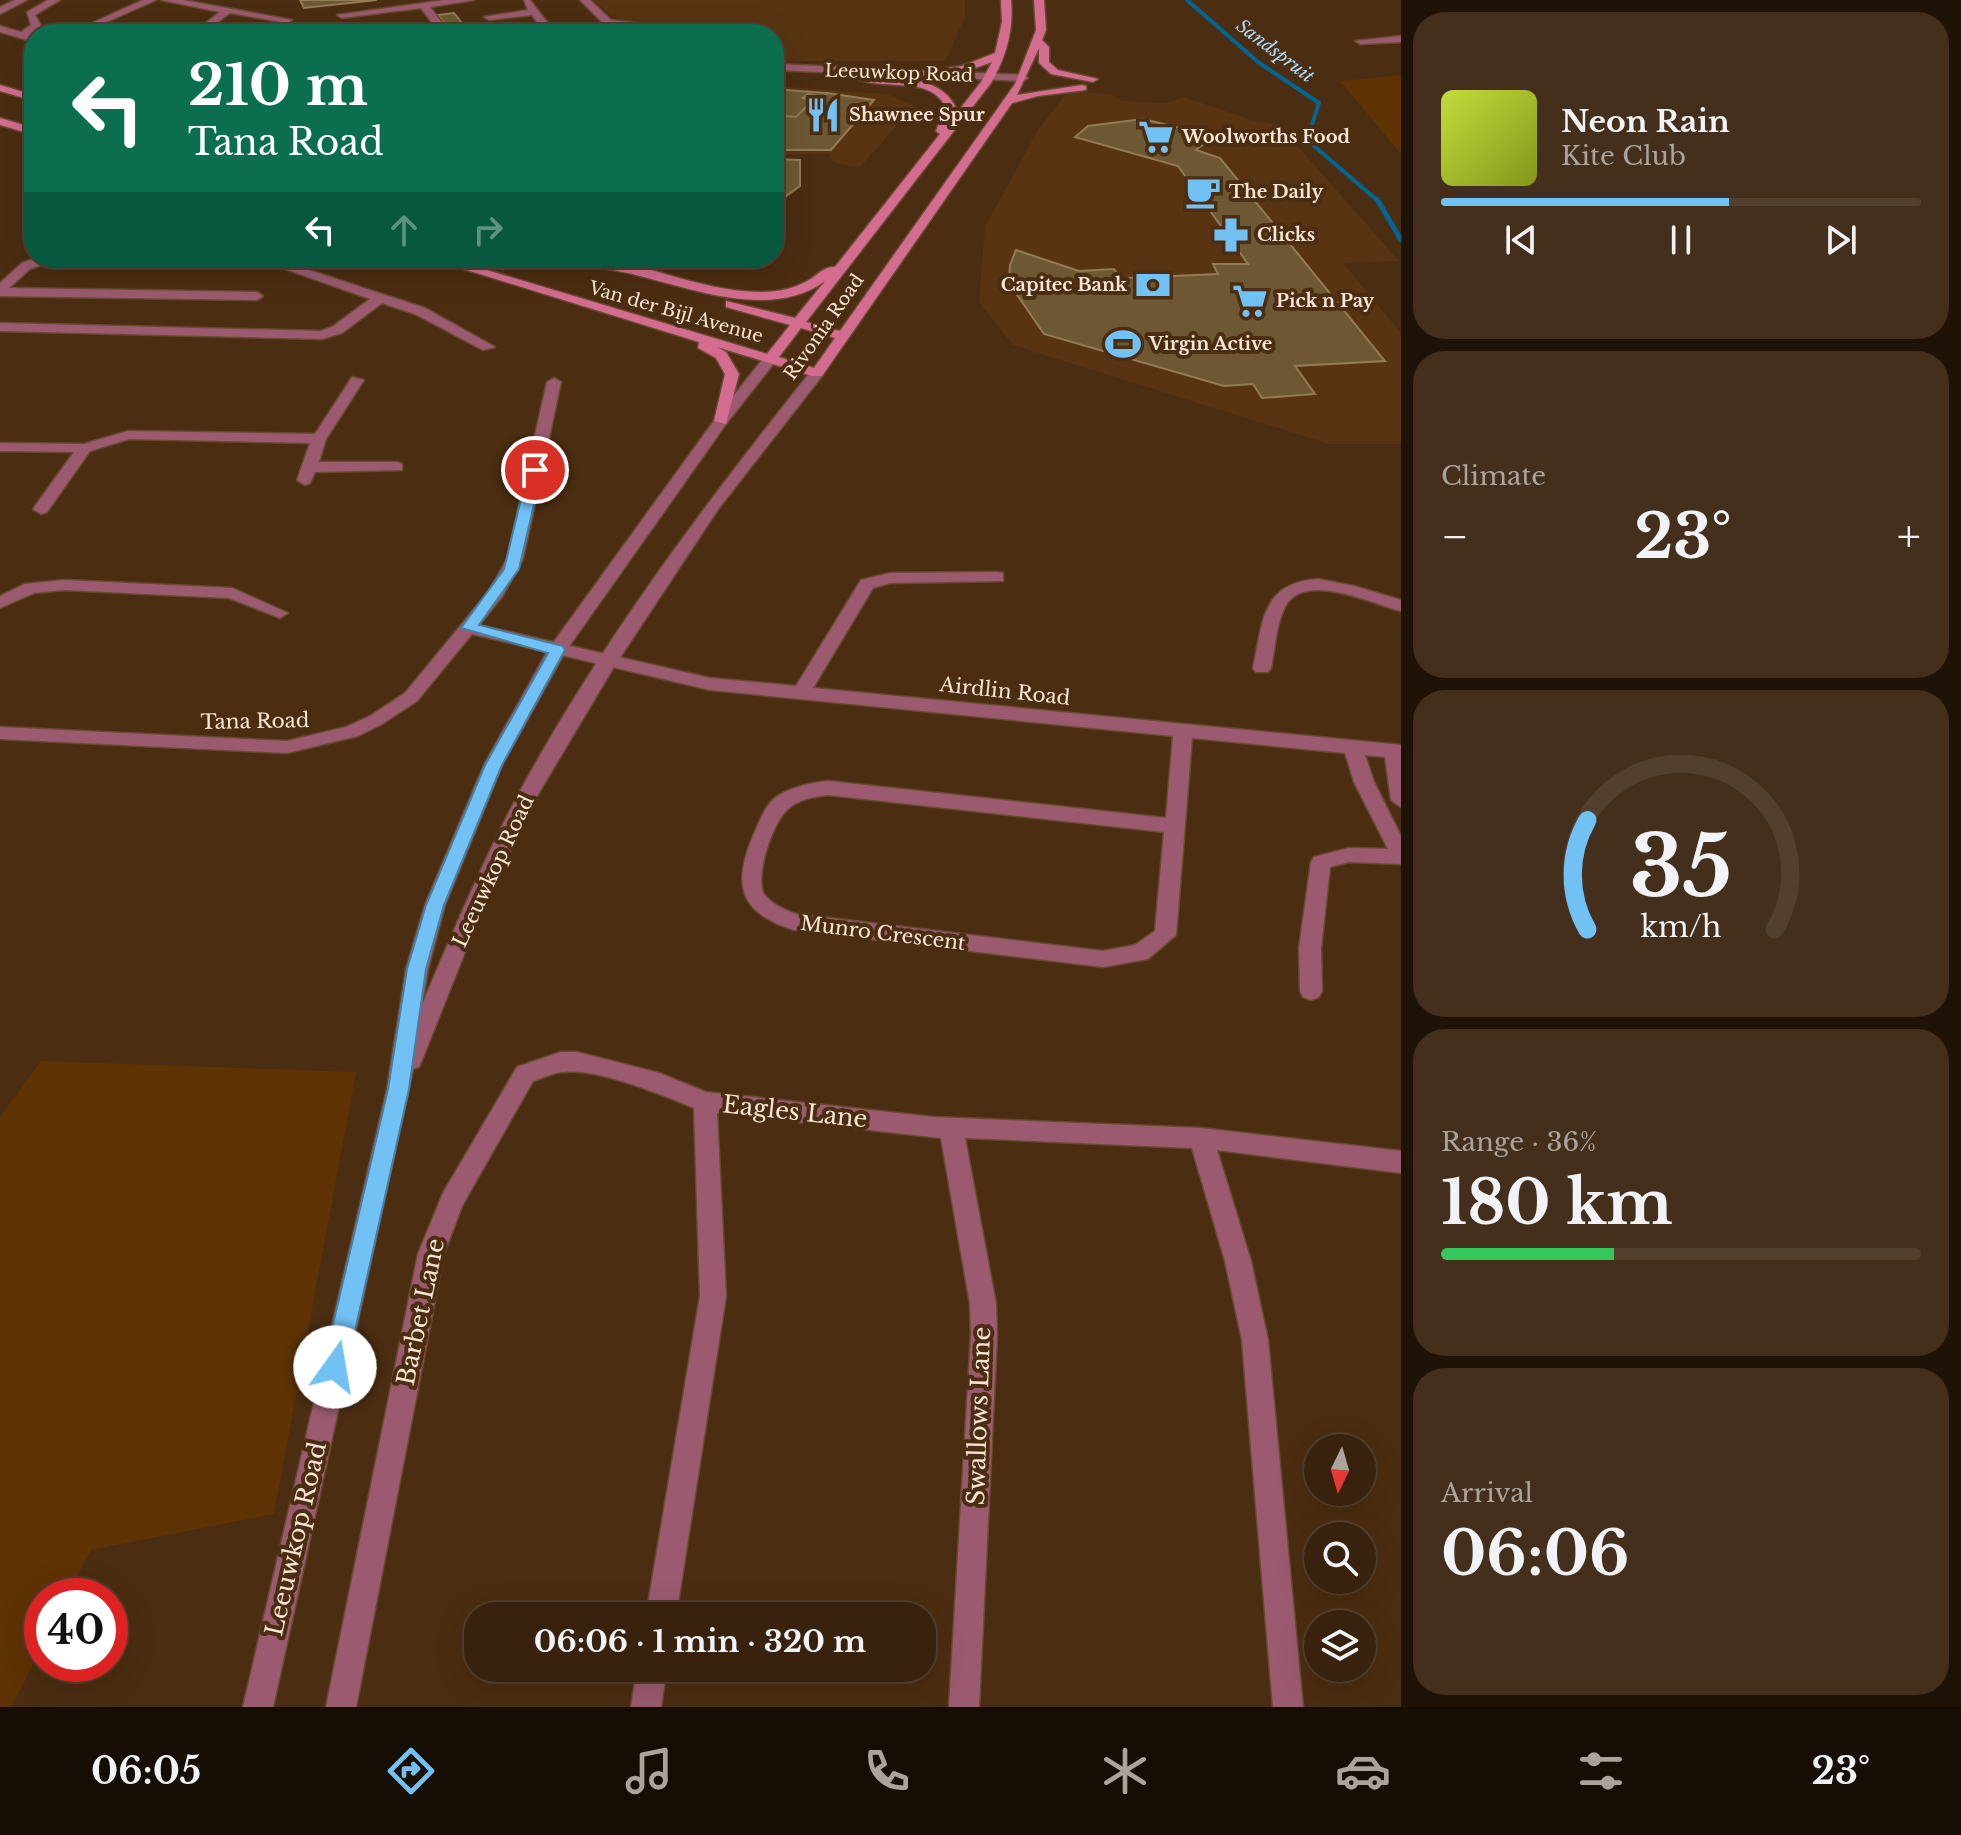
<!DOCTYPE html>
<html lang="en">
<head>
<meta charset="utf-8">
<style>
	body { margin:0; font-family:"Libre Baskerville",serif; background:#432f1b; color:#f1f3f6; height:100vh; display:flex; flex-direction:column; font-size:30px; white-space:nowrap }
	* { box-sizing:border-box; margin:0 }
	p { font-size:26px; color:#aba49d }
	.icon { flex:none; width:44px; height:44px; fill:none; stroke:currentColor; stroke-width:2; stroke-linecap:round; stroke-linejoin:round }
	.map { position:relative; flex:1; overflow:hidden }
	.sheet { display:flex; flex-direction:column; gap:12px; padding:12px; background:#1f1307; width:560px }
	.sheet>* { flex:none }
	.top-card { position:absolute; left:24px; top:24px; width:760px; height:244px; border-radius:32px; box-shadow:0 8px 32px #0002,0 0 0 2px #523f2e; background:#0b6e4f; color:#fff; overflow:hidden }
	.needle { width:52px; rotate:185deg }
	.fabs { position:absolute; left:1304px; top:1434px; display:grid; gap:16px }
	.fabs a { display:grid; place-items:center; width:72px; height:72px; border-radius:50%; background:#38220d; box-shadow:0 8px 32px #0002,0 0 0 2px #523f2e; font-size:40px }
	.speed { position:absolute; left:24px; top:1578px; display:flex; gap:16px; font-size:40px; font-weight:700; text-align:center }
	.speed>* { display:grid; place-content:center; width:104px; height:104px; border-radius:50%; background:#38220d; box-shadow:0 8px 32px #0002,0 0 0 2px #523f2e; line-height:1 }
	.speed .limit { border:12px solid #d22; background:#fff; color:#111 }
	.pin { position:absolute; display:grid; place-items:center; width:68px; height:68px; color:#fff; margin:-34px; border:4px solid #fff; border-radius:50%; box-shadow:0 2px 8px #0007 }
	.me { position:absolute; width:88px; margin:-44px; rotate:13deg; stroke-linejoin:round; filter:drop-shadow(0 0 6px #0008) }
	.turn { display:flex; align-items:center; gap:28px; height:168px; padding:0 32px; font-size:36px }
	.turn .icon { width:104px; height:104px; stroke-width:2.5 }
	.turn b { display:block; font-size:56px; line-height:68px }
	.lanes { display:flex; align-items:center; height:76px; padding:0 32px; background:#0003; justify-content:center; gap:40px; direction:ltr }
	.lanes .off { opacity:.35 }
	.big { font-size:60px; font-weight:800; line-height:1.1 }
	.sheet .tile { flex:1; display:flex; flex-direction:column; justify-content:center; gap:12px; min-width:0; padding:0 28px; border-radius:32px; background:#432f1b }
	.sheet .dial { align-items:center; gap:0 }
	.dial svg { height:208px; overflow:visible; fill:none; stroke:#523f2e; stroke-width:7; stroke-linecap:round; text-anchor:middle }
	.dial text { fill:#f1f3f6; stroke:none }
	.song { display:flex; align-items:center; gap:24px }
	.cover { width:96px; height:96px; border-radius:12px; background:linear-gradient(135deg,hsl(70 70% 55%),hsl(70 70% 35%)) }
	.played { height:8px; border-radius:4px; background:linear-gradient(90deg,#72c1f5 60%,#523f2e 60%) }
	.keys { display:flex; justify-content:space-around; direction:ltr }
	.heat { display:flex; justify-content:space-between; align-items:center; font-size:44px; direction:ltr }
	.charge { height:12px; border-radius:6px; background:linear-gradient(90deg,#34c759 36%,#523f2e 0) }
	.trip { position:absolute; left:464px; top:1602px; width:472px; height:80px; border-radius:32px; background:#38220d; box-shadow:0 8px 32px #0002,0 0 0 2px #523f2e; font-weight:800; line-height:80px; text-align:center }
	.menu { display:flex; height:128px; justify-content:space-around; align-items:center; background:#160e05; color:#aba49d }
	.menu .icon { width:56px; height:56px }
	.menu .selected { color:#72c1f5 }
	.menu b { font-size:36px; color:#f1f3f6 }
	main { display:flex; flex:1; min-height:0 }
	.map>svg:first-child { display:block }
	.built { fill:#583412 }
	.green { fill:#5f3304 }
	.lines { fill:none; stroke-linecap:round; stroke-linejoin:round }
	.stream-far1 { stroke:#006696; stroke-width:4 }
	.stream { stroke:#006696; stroke-width:5 }
	.building { fill:#6e5833; stroke:#927b55; stroke-width:2 }
	.minor-casing { stroke:#674a30; stroke-width:3 }
	.tertiary-casing { stroke:#674a30; stroke-width:3 }
	.secondary-casing { stroke:#674a30; stroke-width:3 }
	.minor { fill:#9b5a70; fill-rule:evenodd }
	.tertiary { fill:#9b5a70; fill-rule:evenodd }
	.secondary { fill:#d46c90; fill-rule:evenodd }
	.route { fill:#72c1f5; stroke:#4a7d9f; stroke-width:2 }
	.labels { text-anchor:middle; stroke-width:8; stroke-linejoin:round; paint-order:stroke }
	.far-water-label { font-size:18px; font-style:italic; fill:#aeddff; stroke:#4b2d11 }
	.far-street-label { font-size:18px; fill:#f9e5d5; stroke:#4b2d11 }
	.far-poi-label { font-size:18px; font-weight:bold; fill:#f9e5d5; stroke:#4b2d11; text-anchor:start }
	.street-label { font-size:20px; fill:#f9e5d5; stroke:#4b2d11 }
	.near-street-label { font-size:24px; fill:#f9e5d5; stroke:#4b2d11 }
</style>
</head>
<body>
<main>
<div class="map">
<svg width="1401" height="1707" viewBox="0 0 1401 1707">
	<rect width="100%" height="100%" fill="#4b2d11"/>
	<!-- built -->
	<path class="built" d="M593 0H965V18L945 61H774V34H633Z
		M774 86 887 94 915 106 859 168 833 162 829 154H774Z
		M1076 92 1111 94 1122 101 1165 103 1184 97 1254 121 1278 124 1399 261 1343 263 1401 333V444H1329L1013 345 979 302 985 227 1038 130 1064 96Z"/>
	<!-- green -->
	<path class="green" d="M1401 75V154L1340 81Z
		M41 1061 356 1072 274 1514 91 1550 67 1596H42V1646L11 1707H0V1117Z"/>
	<g class="lines">
		<!-- stream-far1 -->
		<path class="stream-far1" d="M1187 0 1258 62 1319 103 1307 140 1378 201"/>
		<!-- stream -->
		<path class="stream" d="M1377 199 1401 240"/>
	</g>
	<!-- building -->
	<path class="building" d="M300 0H377L304 8Z
		M454 13 466 28 450 31 438 15Z
		M774 89 827 93 824 97 808 94 803 98 812 101 796 117 787 116 774 125Z
		M827 93 874 100 831 150H774V125L787 116 796 117 812 101 803 98 808 94 824 97Z
		M1143 119 1214 136 1196 150 1220 158 1385 361 1295 366 1315 394 1262 398 1253 384 1224 386 1044 334 1009 283 1218 274 1213 264H1248L1178 166 1075 137 1088 126Z
		M774 159 800 160V186L774 205Z
		M1016 250 1079 271 1114 269 1120 278 1009 283 1010 265Z"/>
	<g class="lines">
		<!-- minor casing -->
		<g class="minor-casing">
			<path id="minor" d="M15 0H27L0 14V7Z
				M48 0H60L35 15 41 26 30 35 34 36V42L0 32V26L21 32 31 25 27 12Z
				M143 0H156L91 29 83 27Z
				M161 0H183L292 20 287 23 230 13 202 34H191L220 12Z
				M445 0H474L430 7 443 24 442 34H432L433 24 421 8 342 18 337 15Z
				M524 0H530L556 34H546L532 15 489 20 484 17 528 10Z
				M1401 36V42L1360 44 1355 41Z
				M36 258H206L173 267 41 265 30 269 9 288 257 292 263 296 257 300 0 296V283L22 263Z
				M254 258H272L425 308 495 347 483 350 415 314 382 303 342 333 322 339 0 331V323L321 331 332 327 370 299Z
				M352 377 364 380 326 439 319 462H397L402 464V470L315 472 310 483 305 485 297 480 310 443 129 439 90 451 47 512 41 514 33 509 74 452 0 451V443L84 444 128 431 315 434Z
				M554 378 561 382 523 559 502 597 479 625 710 678 796 686 861 580 890 573 997 572 1003 573V581L890 583 873 588 813 688 1401 745V807L1391 800 1385 757 1365 755 1374 782 1401 836V864L1349 862 1330 867 1321 948 1322 991 1319 997 1311 1000 1303 997 1300 991 1299 948 1311 862 1314 857 1349 848 1388 849 1354 782 1345 753 1192 738 1176 935 1148 959 1103 967 794 930C740 913 732 886 753 836 759 823 764 807 775 798 790 787 810 783 828 781L1166 818 1173 736 710 690 472 634 417 701 382 724 358 736 287 753 0 739V727L287 741 346 727 370 716 405 693 489 591 507 559 547 382ZM828 795 1164 832 1155 931 1135 945 1103 951 796 914C785 910 771 904 764 894 754 877 773 822 787 810 798 799 813 797 828 795Z
				M1318 579 1354 586 1401 600V611C1372 604 1304 570 1285 607 1276 625 1275 648 1271 668L1268 672H1256L1253 668C1263 622 1261 583 1318 579Z
				M64 580 232 588 288 613 280 618 229 598 64 590 34 593 0 608V596L25 584Z
				M561 1052H577L659 1073 706 1092 934 1117 1201 1128 1401 1151V1173L1217 1150 1251 1261 1268 1340 1303 1707H1273L1242 1340 1225 1261 1192 1148 965 1138 996 1304 997 1335 979 1707H949L971 1335 970 1304 941 1138 717 1113 726 1296 676 1616H646L700 1296 694 1108C662 1095 597 1068 564 1072 554 1072 543 1078 533 1081L462 1206 444 1254 356 1707H326L418 1254 443 1193 517 1067Z
				M637 1668H667L661 1707H631Z"/>
		</g>
		<!-- tertiary casing -->
		<g class="tertiary-casing">
			<path id="tertiary" d="M580 0H590L611 20 679 29C661 38 639 26 620 28 617 28 613 30 610 30Z
				M774 64 1023 75 1028 78 1023 81 774 70Z
				M766 355 778 358 726 424 565 652 502 765 445 905 428 969 422 1005C452 934 482 863 518 795 600 643 705 504 812 370H822V376L719 508 615 665 537 796 481 912 422 1060 419 1067 413 1069 273 1707H243L387 1089 406 969 425 905 484 765 548 650 716 418Z"/>
		</g>
		<!-- secondary casing -->
		<g class="secondary-casing">
			<path id="secondary" d="M1001 0H1011C1014 31 1006 57 991 83L806 322 840 331 1015 84 1036 30 1034 0H1044L1046 30 1042 40 1049 47V62L1058 70 1098 79 1093 82 1051 74 1039 63V48L1017 95 1082 85 1086 86V90L1038 96 1012 103 822 376H812L717 347 726 352 739 374 726 424 714 421 725 374 716 358 698 348 699 342 428 258H447L767 354 790 325 726 307V301L795 318 825 281C772 320 693 289 636 275 618 270 591 268 577 258 639 258 698 292 761 292 777 292 794 289 809 280 818 275 824 266 835 267L940 134 936 131 945 106C929 74 879 92 853 77L858 74C890 78 939 74 955 106L949 123 981 82 992 62 964 72 908 77 903 74 962 66 995 53 1002 22ZM801 328 835 338 814 368 779 357Z
				M0 85 34 95V101L0 91Z
				M0 118 34 128V135L0 125Z"/>
		</g>
		<!-- minor -->
		<use href="#minor" class="minor"/>
		<!-- tertiary -->
		<use href="#tertiary" class="tertiary"/>
		<!-- secondary -->
		<use href="#secondary" class="secondary"/>
	</g>
	<!-- route -->
	<path class="route" d="M535 466 542 470 519 569 479 625 563 646 565 650 502 765 444 905 426 969 409 1089 347 1367 344 1376 335 1379 327 1376 323 1367 388 1089 407 969 426 905 485 765 548 653 461 628 504 569 528 470Z"/>
	<!-- icons -->
	<defs>
		<g id="restaurant-bare" transform="scale(2.76)"><path d="M-5-6h1v4h1v-4h1v4h1v-4h1v5L-1.5 .5V6h-2V.5L-5-1ZM5-6V6H3V1.5H1.5Q1.5-4 5-6Z" fill="#72c1f5" stroke="#4b2d11" stroke-width="2.5" paint-order="stroke"/></g>
		<g id="supermarket-bare" transform="scale(2.76)"><path d="M-6-5.5h2.5l.6 2H6L4.5 2H-2.5L-4.4-4H-6ZM-1.5 3.2a1.3 1.3 0 1 0 .1 0ZM3 3.2a1.3 1.3 0 1 0 .1 0Z" fill="#72c1f5" stroke="#4b2d11" stroke-width="2.5" paint-order="stroke"/></g>
		<g id="cafe-bare" transform="scale(2.76)"><path d="M-5.5-4.5H6V0H3Q3 3.5 0 3.5H-2.5Q-5.5 3.5-5.5 0ZM3-3.2v2h1.7v-2ZM-6 4.5H4V6H-6Z" fill="#72c1f5" stroke="#4b2d11" stroke-width="2.5" paint-order="stroke"/></g>
		<g id="pharmacy-bare" transform="scale(2.76)"><path d="M-2-6h4v4h4v4h-4v4h-4v-4h-4v-4h4Z" fill="#72c1f5" stroke="#4b2d11" stroke-width="2.5" paint-order="stroke"/></g>
		<g id="bank-bare" transform="scale(2.76)"><path d="M-6-4H6V4H-6ZM0-2.3a2.3 2.3 0 1 0 0 4.6a2.3 2.3 0 1 0 0-4.6Z" fill="#72c1f5" stroke="#4b2d11" stroke-width="2.5" paint-order="stroke"/></g>
		<g id="stadium-bare" transform="scale(2.76)"><path d="M0-5a6.5 5 0 1 0 0 10a6.5 5 0 1 0 0-10ZM-3.5-1.8h7v3.6h-7Z" fill="#72c1f5" stroke="#4b2d11" stroke-width="2.5" paint-order="stroke"/></g>
	</defs>
	<g fill-rule="evenodd">
		<use href="#restaurant-bare" x="823" y="115"/>
		<use href="#supermarket-bare" x="1156" y="137"/>
		<use href="#cafe-bare" x="1203" y="192"/>
		<use href="#pharmacy-bare" x="1231" y="235"/>
		<use href="#bank-bare" x="1153" y="285"/>
		<use href="#supermarket-bare" x="1250" y="301"/>
		<use href="#stadium-bare" x="1123" y="344"/>
	</g>
	<g class="labels">
		<!-- far-water labels -->
		<g class="far-water-label">
			<text transform="translate(1275 51) rotate(37)" y="6">Sandspruit</text>
		</g>
		<!-- far-street labels -->
		<g class="far-street-label">
			<text transform="translate(899 73) rotate(2)" y="6">Leeuwkop Road</text>
			<text transform="translate(676 312) rotate(16)" y="6">Van der Bijl Avenue</text>
			<text transform="translate(824 327) rotate(-55)" y="6">Rivonia Road</text>
		</g>
		<!-- far-poi labels -->
		<g class="far-poi-label">
			<text x="849" y="121">Shawnee Spur</text>
			<text x="1182" y="143">Woolworths Food</text>
			<text x="1229" y="198">The Daily</text>
			<text x="1257" y="241">Clicks</text>
			<text x="1127" y="291" text-anchor="end">Capitec Bank</text>
			<text x="1276" y="307">Pick n Pay</text>
			<text x="1149" y="350">Virgin Active</text>
		</g>
		<!-- street labels -->
		<g class="street-label">
			<text transform="translate(1005 691) rotate(6)" y="7">Airdlin Road</text>
			<text transform="translate(255 721) rotate(-1)" y="7">Tana Road</text>
			<text transform="translate(493 871) rotate(-65)" y="7">Leeuwkop Road</text>
			<text transform="translate(883 933) rotate(7)" y="7">Munro Crescent</text>
		</g>
		<!-- near-street labels -->
		<g class="near-street-label">
			<text transform="translate(795 1112) rotate(6)" y="8">Eagles Lane</text>
			<text transform="translate(421 1312) rotate(-78)" y="8">Barbet Lane</text>
			<text transform="translate(979 1416) rotate(-88)" y="8">Swallows Lane</text>
			<text transform="translate(296 1539) rotate(-77)" y="8">Leeuwkop Road</text>
		</g>
	</g>
</svg>
<div class="fabs">
<a><svg class="needle" viewBox="-14 -14 28 28"><path d="M0-13l5 13h-10z" fill="#e53935"/><path d="M0 13l5-13h-10z" fill="#aba49d"/></svg></a>
<a><svg class="icon" aria-label="search" viewBox="0 0 24 24"><circle cx="10" cy="10" r="6"/><path d="M15 15l6 6"/></svg></a>
<a><svg class="icon" aria-label="layers" viewBox="0 0 24 24"><path d="M12 4l9 5-9 5-9-5zM3 14l9 5 9-5"/></svg></a>
</div>
<div class="speed"><div class="limit">40</div></div>
<div class="pin" style="left:535px;top:470px;background:#d93025"><svg class="icon" aria-label="arrive" viewBox="0 0 24 24"><path d="M6 21V4h12l-3 4 3 4H6"/></svg></div>
<svg class="me" style="left:335px;top:1367px" viewBox="-20 -20 40 40"><circle r="19" fill="#fff"/><path d="M0-13L10 11 0 6-10 11z" fill="#72c1f5"/></svg>
<div class="trip">06:06 · 1 min · 320 m</div>
<div class="top-card">
<div class="turn"><svg class="icon" aria-label="left" viewBox="0 0 24 24"><path d="M17 20v-9H6M10 6l-5 5 5 5"/></svg><div><b>210 m</b>Tana Road</div></div>
<div class="lanes"><svg class="icon" aria-label="left" viewBox="0 0 24 24"><path d="M17 20v-9H6M10 6l-5 5 5 5"/></svg><svg class="icon off" aria-label="ahead" viewBox="0 0 24 24"><path d="M12 20V5M6 11l6-6 6 6"/></svg><svg class="icon off" aria-label="right" viewBox="0 0 24 24"><path d="M7 20v-9h11M14 6l5 5-5 5"/></svg></div>
</div>
</div>
<section class="sheet">
<div class="tile">
<div class="song"><i class="cover"></i><div><b>Neon Rain</b><p>Kite Club</p></div></div>
<div class="played"></div>
<div class="keys"><svg class="icon" aria-label="previous" viewBox="0 0 24 24"><path d="M18 5L8 12l10 7zM5 5v14"/></svg><svg class="icon" aria-label="pause" viewBox="0 0 24 24"><path d="M8 5v14M16 5v14"/></svg><svg class="icon" aria-label="next" viewBox="0 0 24 24"><path d="M6 5l10 7-10 7zM19 5v14"/></svg></div>
</div>
<div class="tile"><p>Climate</p>
<div class="heat"><a>−</a><b class="big">23°</b><a>+</a></div>
</div>
<div class="tile dial"><svg viewBox="0 0 100 80">
<path d="M14 69A42 42 0 1 1 86 69"/>
<path d="M14 69A42 42 0 0 1 14 27" stroke="#72c1f5"/>
<text x="50" y="56" font-size="32" font-weight="700">35</text>
<text x="50" y="72" font-size="11">km/h</text>
</svg></div>
<div class="tile"><p>Range · 36%</p><b class="big">180 km</b><div class="charge"></div></div>
<div class="tile"><p>Arrival</p><b class="big">06:06</b></div>
</section>
</main>
<nav class="menu">
<b>06:05</b>
<svg class="icon selected" aria-label="directions" viewBox="0 0 24 24"><path d="M12 3l9 9-9 9-9-9zM9 14v-3h6M13 9l2 2-2 2"/></svg>
<svg class="icon" aria-label="music" viewBox="0 0 24 24"><path d="M9 18V5l10-2v13"/><circle cx="6" cy="18" r="3"/><circle cx="16" cy="16" r="3"/></svg>
<svg class="icon" aria-label="phone" viewBox="0 0 24 24"><path d="M5 4h4l2 5-3 2q2 4 5 5l2-3 5 2v4C11 20 4 13 5 4z"/></svg>
<svg class="icon" aria-label="climate" viewBox="0 0 24 24"><path d="M12 3v18M4 7l16 10M4 17L20 7"/></svg>
<svg class="icon" aria-label="car" viewBox="0 0 24 24"><path d="M5 17H2v-5l4-1 3-4h7l3 4 3 1v5h-3M9 17h6M6 11h13"/><circle cx="7" cy="17" r="2"/><circle cx="17" cy="17" r="2"/></svg>
<svg class="icon" aria-label="filters" viewBox="0 0 24 24"><path d="M4 7h16M4 17h16"/><circle cx="9" cy="7" r="2"/><circle cx="15" cy="17" r="2"/></svg>
<b>23°</b>
</nav>
</body>
</html>
